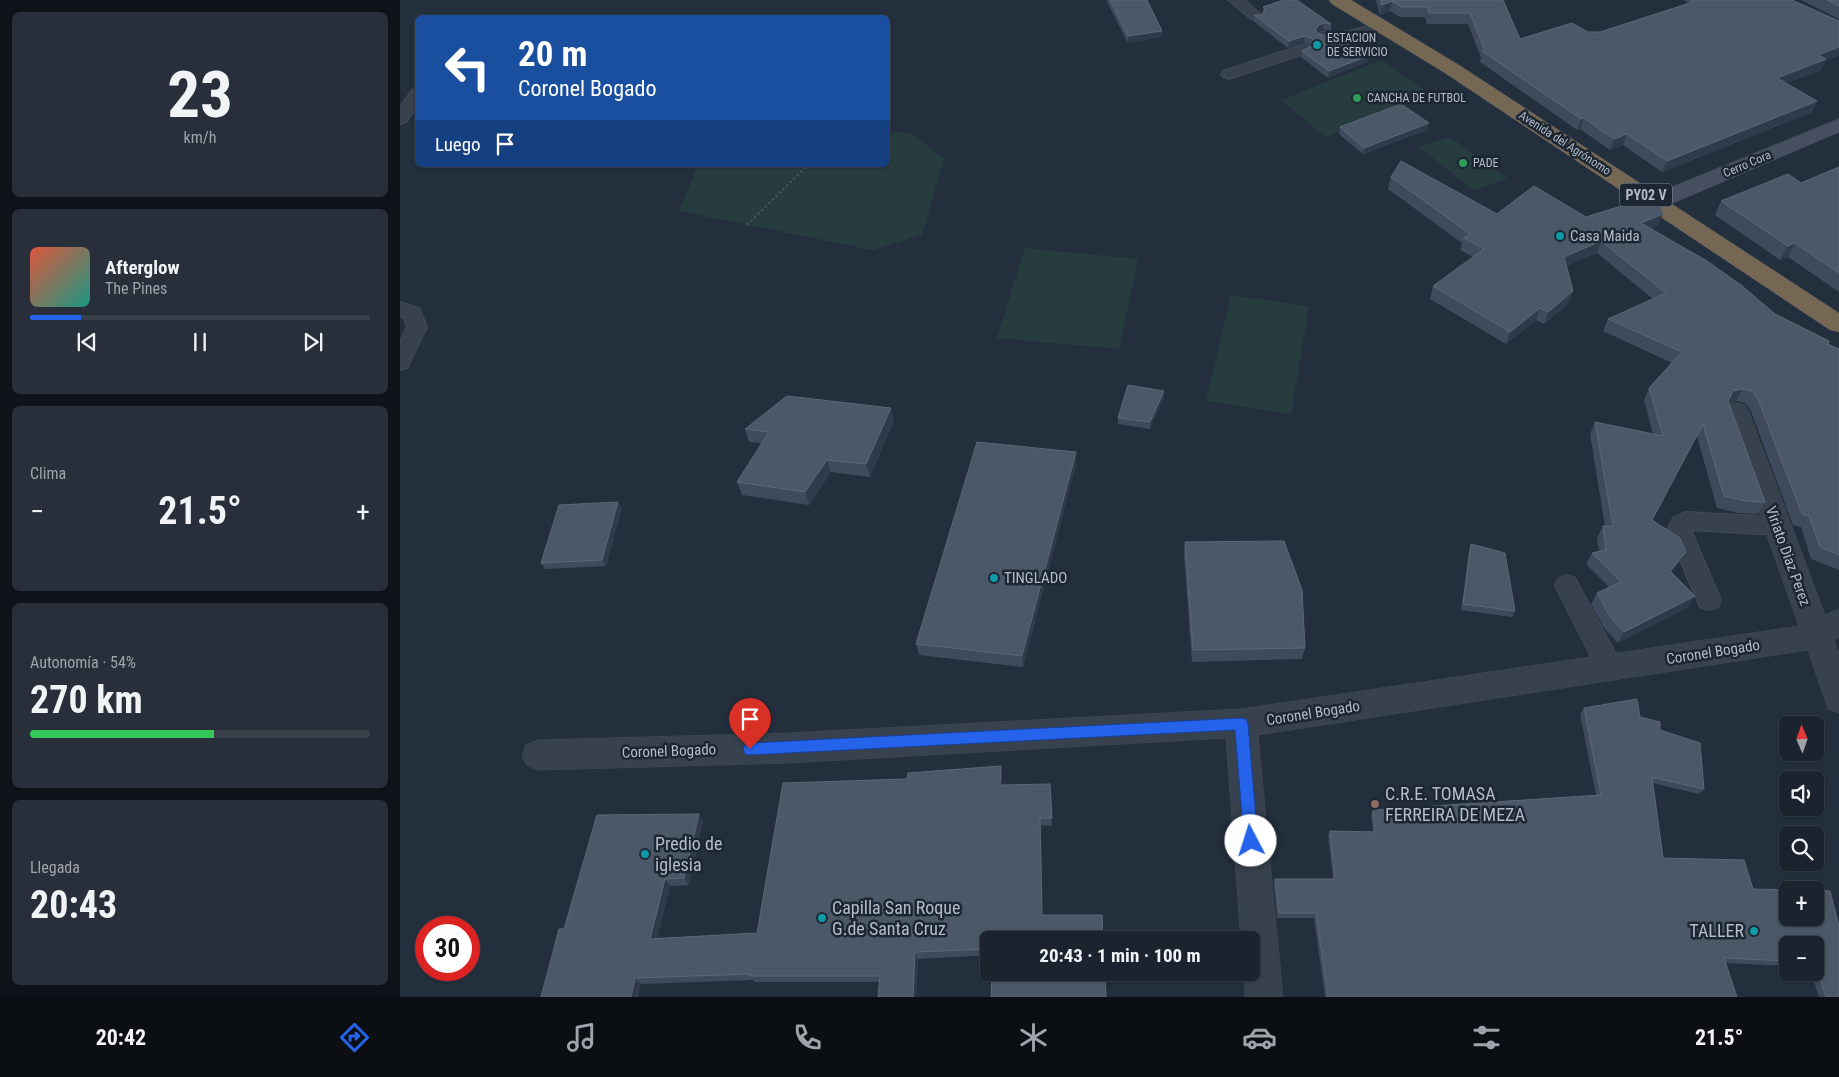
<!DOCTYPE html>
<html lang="es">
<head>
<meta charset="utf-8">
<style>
	body { margin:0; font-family:"Roboto Condensed",sans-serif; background:#282f3a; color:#f1f3f6; height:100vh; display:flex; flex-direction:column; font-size:19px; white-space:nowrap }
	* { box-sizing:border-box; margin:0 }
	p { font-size:16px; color:#a0a4aa }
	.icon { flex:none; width:28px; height:28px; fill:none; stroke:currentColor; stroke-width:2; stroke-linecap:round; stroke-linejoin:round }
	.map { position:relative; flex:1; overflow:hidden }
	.panel { display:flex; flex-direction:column; gap:12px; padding:12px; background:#0f1319; width:400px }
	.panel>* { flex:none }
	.guide { position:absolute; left:15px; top:15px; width:475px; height:152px; border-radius:8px; box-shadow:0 1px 4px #0004,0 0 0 1px #39404a; background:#1a4fa0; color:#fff; overflow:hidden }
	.needle { width:32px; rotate:358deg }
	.controls { position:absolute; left:1379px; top:716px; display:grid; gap:10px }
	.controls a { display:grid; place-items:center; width:45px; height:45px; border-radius:8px; background:#1b232e; box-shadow:0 1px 4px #0004,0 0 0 1px #39404a; font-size:25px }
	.speed { position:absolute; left:15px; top:916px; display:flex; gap:10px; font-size:25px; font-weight:700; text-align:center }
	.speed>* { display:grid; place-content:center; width:65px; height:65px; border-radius:50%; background:#1b232e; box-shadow:0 1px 4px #0004,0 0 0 1px #39404a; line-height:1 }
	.speed .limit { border:8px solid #d22; background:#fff; color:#111 }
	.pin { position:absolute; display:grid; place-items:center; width:42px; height:42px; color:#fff; margin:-51px -21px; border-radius:50% 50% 50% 0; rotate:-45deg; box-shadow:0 0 5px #0007 }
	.pin .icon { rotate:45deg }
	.me { position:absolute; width:55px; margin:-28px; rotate:355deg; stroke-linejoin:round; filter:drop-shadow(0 0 4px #0008) }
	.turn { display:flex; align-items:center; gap:18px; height:105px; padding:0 20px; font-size:22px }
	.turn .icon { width:65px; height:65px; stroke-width:2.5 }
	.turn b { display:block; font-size:35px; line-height:42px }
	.then { display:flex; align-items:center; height:48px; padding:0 20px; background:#0003; gap:10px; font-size:19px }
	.big { font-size:38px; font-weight:700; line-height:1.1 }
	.panel .widget { flex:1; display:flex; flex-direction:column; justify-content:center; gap:8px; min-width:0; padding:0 18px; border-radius:8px; background:#282f3a }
	.panel .dial { align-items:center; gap:0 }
	.dial b { font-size:65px; line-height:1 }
	.song { display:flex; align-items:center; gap:15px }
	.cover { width:60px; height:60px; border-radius:8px; background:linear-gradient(135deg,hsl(10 70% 55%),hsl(170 70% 35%)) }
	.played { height:5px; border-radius:2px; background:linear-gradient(90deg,#2563eb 15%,#39404a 15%) }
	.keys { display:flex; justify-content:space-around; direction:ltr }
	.heat { display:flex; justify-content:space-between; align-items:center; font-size:28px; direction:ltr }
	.charge { height:8px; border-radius:4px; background:linear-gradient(90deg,#34c759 54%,#39404a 0) }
	.trip { position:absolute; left:580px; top:931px; width:280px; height:50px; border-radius:8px; background:#1b232e; box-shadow:0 1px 4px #0004,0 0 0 1px #39404a; font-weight:700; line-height:50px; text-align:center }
	.menu { display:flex; height:80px; justify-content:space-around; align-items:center; background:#0b0e12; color:#a0a4aa }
	.menu .icon { width:35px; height:35px }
	.menu .on { color:#2563eb }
	.menu b { font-size:22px; color:#f1f3f6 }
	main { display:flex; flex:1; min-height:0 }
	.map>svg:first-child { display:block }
	.green { fill:#263c3f }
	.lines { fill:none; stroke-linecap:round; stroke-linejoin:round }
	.lane-casing { stroke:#414a57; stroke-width:2 }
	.street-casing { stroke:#414a57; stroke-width:1 }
	.secondary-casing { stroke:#414a57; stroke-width:1 }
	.highway-casing { stroke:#434c59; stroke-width:1 }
	.path { stroke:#3f5557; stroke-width:2.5; stroke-dasharray:2.5 2.5; stroke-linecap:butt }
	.lane { fill:#38414e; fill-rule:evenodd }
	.street { fill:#38414e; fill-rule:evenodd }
	.secondary { fill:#465061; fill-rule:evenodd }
	.highway { fill:#746855; fill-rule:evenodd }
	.wall { fill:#3f4b5c }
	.shaded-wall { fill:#2f3b4b }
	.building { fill:#4b5868; stroke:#5c6777 }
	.route { fill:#2563eb; stroke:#184099 }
	.culture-dot { fill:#0f9aa8; stroke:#1d2633; stroke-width:2 }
	.leisure-dot { fill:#2e9e5b; stroke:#1d2633; stroke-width:2 }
	.education-dot { fill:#8d6e63; stroke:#1d2633; stroke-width:2 }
	.labels { text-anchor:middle; stroke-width:5; stroke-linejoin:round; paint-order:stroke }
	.far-poi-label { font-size:12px; fill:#b4bcc9; stroke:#1d2633; text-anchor:start }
	.far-street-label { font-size:12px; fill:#b4bcc9; stroke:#1d2633 }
	.shield { fill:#1d2633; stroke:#878f9c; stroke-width:1 }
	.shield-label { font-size:14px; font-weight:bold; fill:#b4bcc9 }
	.poi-label { font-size:15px; fill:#b4bcc9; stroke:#1d2633; text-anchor:start }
	.street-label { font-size:15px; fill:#b4bcc9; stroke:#1d2633 }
	.near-poi-label { font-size:18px; fill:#b4bcc9; stroke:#1d2633; text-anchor:start }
</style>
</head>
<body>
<main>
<section class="panel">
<div class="widget dial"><b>23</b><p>km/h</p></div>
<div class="widget">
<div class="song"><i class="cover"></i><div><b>Afterglow</b><p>The Pines</p></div></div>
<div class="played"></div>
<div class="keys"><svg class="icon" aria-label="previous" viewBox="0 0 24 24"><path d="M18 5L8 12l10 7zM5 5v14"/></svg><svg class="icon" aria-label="pause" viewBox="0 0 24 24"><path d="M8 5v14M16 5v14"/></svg><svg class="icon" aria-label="next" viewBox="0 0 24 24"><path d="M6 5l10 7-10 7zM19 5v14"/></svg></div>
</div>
<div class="widget"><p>Clima</p>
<div class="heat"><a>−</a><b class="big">21.5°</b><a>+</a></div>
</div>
<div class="widget"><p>Autonomía · 54%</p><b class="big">270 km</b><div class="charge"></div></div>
<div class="widget"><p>Llegada</p><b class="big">20:43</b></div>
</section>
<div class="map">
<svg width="1439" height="997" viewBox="0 0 1439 997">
	<rect width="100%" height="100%" fill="#242f3e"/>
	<!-- green -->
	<path class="green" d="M981 60 1033 96 925 137 881 100Z
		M488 131 510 133 544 158 522 235 472 250 279 211 298 165H488Z
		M1050 137 1108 179 1073 190 1019 147Z
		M625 248 738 259 719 349 597 338Z
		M831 295 909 306 891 414 806 401Z"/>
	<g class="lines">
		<!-- lane casing -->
		<g class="lane-casing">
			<path id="lane" d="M828 0H844L863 16 861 19H851Z
				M981 23 986 24 988 27 986 30 935 44 919 39 916 36 919 33 924 31 935 34Z
				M905 44 910 46 913 49 910 52 829 79 823 77 821 74 823 71Z
				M18 88V105L6 122 0 124V107L12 90Z
				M0 302 20 309 27 327 7 368 0 370V342L7 327 4 318 0 316Z
				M1286 512 1377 517 1385 520 1388 526 1385 532 1377 535 1291 530 1321 600 1318 607 1309 610 1300 607 1267 530 1273 518Z
				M1167 575 1175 578 1219 660 1223 668 1219 676 1210 679 1201 676 1155 585 1159 578Z"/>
		</g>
		<!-- street casing -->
		<g class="street-casing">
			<path id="street" d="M1336 403 1345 405 1349 412 1425 615 1439 609V637L1434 640 1439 653V713L1428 709 1408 650 858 735 883 997H845L844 972H851V940H841L826 738 389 763 138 770 126 765 122 755 126 745 138 740 389 733 841 709 1399 626 1323 412 1327 405Z"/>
		</g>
		<!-- secondary casing -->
		<g class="secondary-casing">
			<path id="secondary" d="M1439 119V132L1264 207 1256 209 1248 207 1245 202 1248 197Z"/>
		</g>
		<!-- highway casing -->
		<g class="highway-casing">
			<path id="highway" d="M929 0H951L1059 65 1439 313V332L1430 330 1045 73 932 4Z"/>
		</g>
		<!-- path -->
		<path class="path" d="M347 225 404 169 405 165"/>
		<!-- lane -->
		<use href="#lane" class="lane"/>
		<!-- street -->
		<use href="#street" class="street"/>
		<!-- secondary -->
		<use href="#secondary" class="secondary"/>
		<!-- highway -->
		<use href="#highway" class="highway"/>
	</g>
	<!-- wall -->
	<path class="wall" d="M706 0H747L762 31 761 37 728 43Z
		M976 0H1103L1120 39 1188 32H1200L1289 3 1283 0H1392L1426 60 1421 70 1386 83 1412 112 1262 172 1223 145 1210 150 1180 129 1177 130 1080 62 1081 58 1068 24H1027L1025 17H1000L990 11 980 15Z
		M1401 0H1439V19Z
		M863 7 931 24V31L923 29 917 32 919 34 967 62 928 78 901 57 902 51 912 46 911 45 904 42 888 48 853 21 854 15H862L863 13Z
		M940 127 1027 130 963 154 939 134Z
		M1439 167V292L1388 257 1380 260 1315 215 1321 201 1401 183Z
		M991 177 1097 214 1186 217 1258 226 1251 229 1375 314 1428 344 1439 349V570L1411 559 1401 527 1393 525 1351 411 1345 403 1336 401 1329 403 1365 502 1357 514 1339 513 1317 508 1297 436 1252 520 1286 552 1279 563 1271 573 1288 607 1218 643 1204 628 1191 604 1197 593 1209 587 1186 564 1192 553 1199 551 1197 538 1203 526H1205L1190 434 1195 422 1253 434 1244 400 1249 388 1272 363 1203 331 1208 319 1253 299 1197 253 1166 266 1173 291 1169 303 1144 324 1136 320 1106 344 1030 299 1033 286 1073 257 1060 250 1062 243 988 189Z
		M764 397 750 429 718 424V418Z
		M494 421 470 477 431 472 409 505 342 495 337 482 362 443 349 442 345 429Z
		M676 452V464L623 667 519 655 516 644Z
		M218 502 222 509 206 566 145 569 141 563Z
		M785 542 905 648 902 659 792 662 784 555Z
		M1071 544 1115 611 1112 617 1061 610 1069 551Z
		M1184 708 1240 717 1260 730 1304 789 1299 794 1253 783 1263 858 1353 889 1399 890 1439 997H1419L1411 972H1415V945H1388V966L1326 963 1337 997H925L914 918H877L874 884 875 879H933L928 836 930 831 973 832 971 815 973 810 1196 795 1180 714Z
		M602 774 601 785 650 792 652 826 641 825 589 940V955L518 959 516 997H478L479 982H354L353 980 241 984 164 929 303 821 289 885 270 886 257 938 357 933 507 779Z"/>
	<!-- shaded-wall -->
	<path class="shaded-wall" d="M992 1 990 11 980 15 982 5Z
		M924 23 923 29 918 32 914 36 915 30 919 25Z
		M762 31 761 37 728 43V36Z
		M905 36 904 42 888 48 889 41Z
		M1439 47V56L1426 60 1421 70 1372 89 1377 78 1418 55Z
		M968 56 967 62 928 78 929 71Z
		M1417 101 1412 112 1262 172 1267 161Z
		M1184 118 1180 129 1177 130 1181 119Z
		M1029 123 1027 130 963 154 964 148Z
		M1227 134 1223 145 1210 150 1214 139Z
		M1263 214 1258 226 1236 235 1241 223Z
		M1201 241 1197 253 1159 269 1164 257Z
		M1395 243 1388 257 1380 260 1388 246Z
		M1173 291 1169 303 1144 324 1148 312Z
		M1140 308 1136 320 1106 344 1110 332Z
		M1342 389 1336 401 1327 403 1333 391Z
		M764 391V397L750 429V422Z
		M491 408 494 421 470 477 466 464Z
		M676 452V464L623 667 622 656Z
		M427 460 431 472 409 505 405 492Z
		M218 502 222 509 206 566 202 560Z
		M1286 552 1279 563 1263 583 1270 571Z
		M1295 596 1288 607 1218 643 1224 632Z
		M601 766 602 774 601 792 600 785Z
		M299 814 303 821 289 885 284 878Z
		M640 818 641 825 643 922 642 915Z
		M265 879 270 886 255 945 250 939Z
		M515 952 518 959 516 997H513Z
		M235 978 241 984 238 997H231Z"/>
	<!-- building -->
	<path class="building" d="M710 0H747L762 31 728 36Z
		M884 0H897L931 24 924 23 919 25 915 30 919 34 935 39H939L968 56 929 71 902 51 915 44 912 38 905 36 889 41 854 15H862L865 9 863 7Z
		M981 0H1103L1120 39 1172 23 1188 32H1200L1293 2 1291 1 1294 0H1392L1439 21V47L1418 55 1426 59 1377 78 1417 101 1267 161 1227 134 1214 139 1184 118 1181 119 1082 51H1085L1070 13H1029L1027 7H1002L992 1 982 5Z
		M1427 0H1439V6Z
		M1001 104 1029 123 964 148 940 127Z
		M1001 161 1097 214 1134 186 1186 217 1250 197 1258 202 1263 214 1241 223 1307 261 1341 285 1375 314 1429 341 1428 344 1439 349V555L1420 547 1409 516 1402 514 1358 399 1352 391 1342 389 1333 391 1328 401 1365 502 1346 501 1324 496 1303 424 1252 520 1280 538 1286 552 1270 571 1295 596 1224 632 1210 617 1197 593 1221 582 1192 553 1206 550 1203 526H1213L1195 422 1263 436 1249 388 1282 352 1208 319 1266 293 1201 241 1164 257 1173 291 1148 312 1140 308 1110 332 1033 286 1084 249 1064 238 1070 234 991 177Z
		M1439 167V273L1395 243 1388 246 1321 201 1388 174 1401 183Z
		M728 385 764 391 750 422 718 418Z
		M387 396 491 408 466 464 427 460 405 492 337 482 369 432 345 429Z
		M577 442 676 452 622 656 516 644Z
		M218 502 202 560 141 563 159 505Z
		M884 541 902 590 905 648 793 650 785 542Z
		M1071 544 1105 553 1115 611 1063 604Z
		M1237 699 1240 717 1260 722V730L1300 743 1304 789 1252 777 1263 858 1344 860 1353 889 1399 890H1388V918H1415V890L1430 891 1439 926V997H1426L1415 963V945H1388V961L1324 958 1337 997H928L916 913H879L875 879H935L930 831 975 832 973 810 1201 795 1184 708Z
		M601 766 600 785 650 784 652 818H640L642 915H702L703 940H589V949L515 952 513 997H478L480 976H350V974L235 978 231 997H141L159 929H164L197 815 299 814 284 878 265 879 250 939 357 933 383 783 507 779 508 773Z
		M592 972H705L706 997H591Z"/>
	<!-- route -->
	<path class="route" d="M841 718 846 719 848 724 858 841 856 845 851 847 846 845 844 841 835 730 350 755 345 754 343 749 345 745 350 743Z"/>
	<!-- markers -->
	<g class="culture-dot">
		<circle cx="917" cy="45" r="5"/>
		<circle cx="1160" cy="236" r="5"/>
		<circle cx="594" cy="578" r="5"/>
		<circle cx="245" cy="854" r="5"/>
		<circle cx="422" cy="918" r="5"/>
		<circle cx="1354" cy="931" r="5"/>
	</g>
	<g class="leisure-dot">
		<circle cx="957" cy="98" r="5"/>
		<circle cx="1063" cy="163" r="5"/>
	</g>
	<circle class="education-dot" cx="975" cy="804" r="5"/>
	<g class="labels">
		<!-- far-poi labels -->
		<g class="far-poi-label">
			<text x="927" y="42">ESTACION<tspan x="927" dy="14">DE SERVICIO</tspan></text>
			<text x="967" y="102">CANCHA DE FUTBOL</text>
			<text x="1073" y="167">PADE</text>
		</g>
		<!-- far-street labels -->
		<g class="far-street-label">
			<text transform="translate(1165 143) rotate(33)" y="4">Avenida del Agrónomo</text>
			<text transform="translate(1347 164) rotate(-23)" y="4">Cerro Cora</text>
		</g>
		<!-- shield labels -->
		<rect class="shield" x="1220" y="183.5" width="52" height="23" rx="4"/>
		<g class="shield-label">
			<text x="1246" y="200">PY02 V</text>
		</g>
		<!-- poi labels -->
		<g class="poi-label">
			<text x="1170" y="241">Casa Maida</text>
			<text x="604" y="583">TINGLADO</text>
		</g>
		<!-- street labels -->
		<g class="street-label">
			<text transform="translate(1388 556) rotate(70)" y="5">Viriato Diaz Perez</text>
			<text transform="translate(1313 652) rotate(-9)" y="5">Coronel Bogado</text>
			<text transform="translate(913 713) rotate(-9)" y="5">Coronel Bogado</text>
			<text transform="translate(269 751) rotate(-2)" y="5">Coronel Bogado</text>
		</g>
		<!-- near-poi labels -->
		<g class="near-poi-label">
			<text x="985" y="800">C.R.E. TOMASA<tspan x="985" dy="21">FERREIRA DE MEZA</tspan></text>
			<text x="255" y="850">Predio de<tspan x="255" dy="21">iglesia</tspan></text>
			<text x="432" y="914">Capilla San Roque<tspan x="432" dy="21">G.de Santa Cruz</tspan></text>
			<text x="1344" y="937" text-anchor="end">TALLER</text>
		</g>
	</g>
</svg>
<div class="controls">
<a><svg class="needle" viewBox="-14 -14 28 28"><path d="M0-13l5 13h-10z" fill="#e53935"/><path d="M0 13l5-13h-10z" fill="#a0a4aa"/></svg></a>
<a><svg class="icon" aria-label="sound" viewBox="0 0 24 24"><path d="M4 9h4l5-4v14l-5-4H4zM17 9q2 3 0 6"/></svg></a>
<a><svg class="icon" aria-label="search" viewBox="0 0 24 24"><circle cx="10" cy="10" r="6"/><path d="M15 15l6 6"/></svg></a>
<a>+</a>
<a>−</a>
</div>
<div class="speed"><div class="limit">30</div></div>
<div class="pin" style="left:350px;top:749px;background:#d93025"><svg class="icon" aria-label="arrive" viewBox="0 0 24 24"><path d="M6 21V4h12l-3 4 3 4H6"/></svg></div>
<svg class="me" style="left:851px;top:841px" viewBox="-20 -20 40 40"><circle r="19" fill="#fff"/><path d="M0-13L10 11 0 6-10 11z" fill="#2563eb"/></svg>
<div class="trip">20:43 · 1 min · 100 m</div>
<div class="guide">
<div class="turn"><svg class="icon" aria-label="left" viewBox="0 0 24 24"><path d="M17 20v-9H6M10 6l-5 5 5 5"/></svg><div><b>20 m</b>Coronel Bogado</div></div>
<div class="then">Luego<svg class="icon" aria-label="arrive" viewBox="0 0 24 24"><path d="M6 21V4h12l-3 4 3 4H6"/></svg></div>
</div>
</div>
</main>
<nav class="menu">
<b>20:42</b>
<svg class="icon on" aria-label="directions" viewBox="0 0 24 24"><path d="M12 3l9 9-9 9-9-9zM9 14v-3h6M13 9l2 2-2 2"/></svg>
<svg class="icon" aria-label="music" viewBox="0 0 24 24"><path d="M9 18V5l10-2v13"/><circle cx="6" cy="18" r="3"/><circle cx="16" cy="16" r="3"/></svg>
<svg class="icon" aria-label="phone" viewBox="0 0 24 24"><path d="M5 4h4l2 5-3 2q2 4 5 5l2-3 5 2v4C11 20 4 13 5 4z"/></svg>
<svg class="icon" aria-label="climate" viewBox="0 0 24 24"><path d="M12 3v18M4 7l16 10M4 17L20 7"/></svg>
<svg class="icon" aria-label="car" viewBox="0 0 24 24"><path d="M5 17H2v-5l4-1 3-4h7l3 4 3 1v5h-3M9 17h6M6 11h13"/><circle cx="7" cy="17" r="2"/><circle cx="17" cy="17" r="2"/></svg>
<svg class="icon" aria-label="filters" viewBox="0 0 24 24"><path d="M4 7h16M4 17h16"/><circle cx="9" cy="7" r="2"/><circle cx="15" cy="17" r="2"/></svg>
<b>21.5°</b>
</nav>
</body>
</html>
